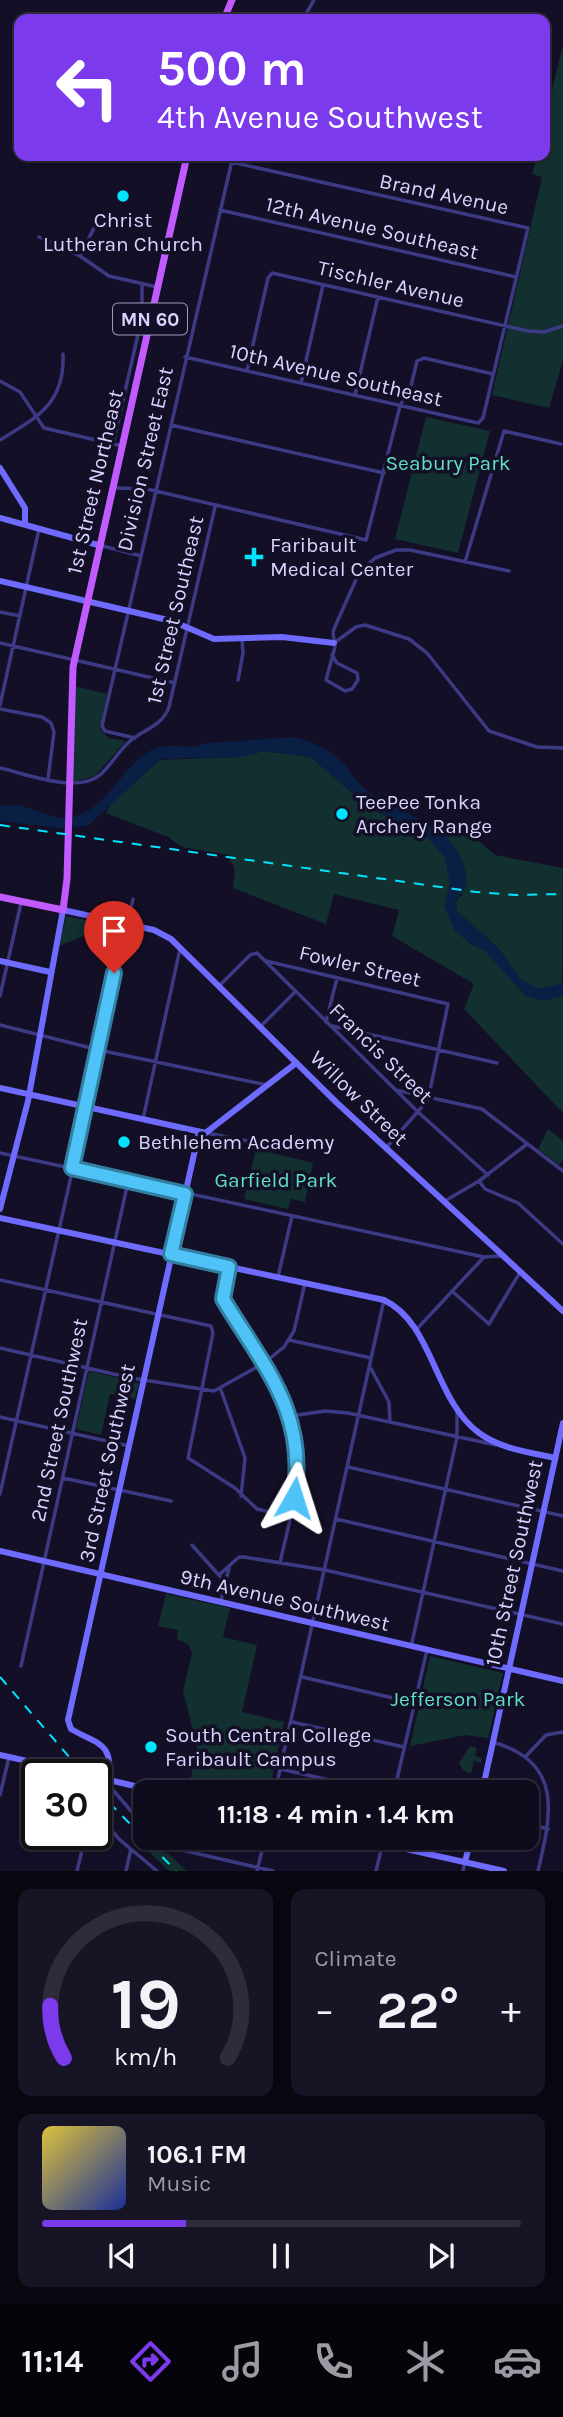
<!DOCTYPE html>
<html lang="en">
<head>
<meta charset="utf-8">
<style>
	body { margin:0; font-family:Karla,sans-serif; background:#171425; color:#f1f3f6; height:100vh; display:flex; flex-direction:column; font-size:26px; white-space:nowrap }
	* { box-sizing:border-box; margin:0 }
	p { font-size:23px; color:#9b9ba3 }
	.icon { flex:none; width:38px; height:38px; fill:none; stroke:currentColor; stroke-width:2; stroke-linecap:round; stroke-linejoin:round }
	.map { position:relative; height:1871px; overflow:hidden }
	.panel { display:flex; flex-direction:column; gap:18px; padding:18px; background:#08060f; flex:1 }
	.panel>* { flex:none }
	.banner { position:absolute; left:14px; top:14px; width:536px; height:147px; border-radius:14px; box-shadow:0 2px 5px #0004,0 0 0 2px #2e2b3b; background:#7c3aed; color:#fff; overflow:hidden }
	.speed { position:absolute; left:21px; top:1759px; display:flex; gap:14px; font-size:35px; font-weight:700; text-align:center }
	.speed>* { display:grid; place-content:center; width:91px; height:91px; border-radius:50%; background:#0e0b1c; box-shadow:0 2px 5px #0004,0 0 0 2px #2e2b3b; line-height:1 }
	.speed .limit { border:4px solid #111; border-radius:10px; background:#fff; color:#111 }
	.pin { position:absolute; display:grid; place-items:center; width:60px; height:60px; color:#fff; margin:-72px -30px; border-radius:50% 50% 50% 0; rotate:-45deg; box-shadow:0 0 7px #0007 }
	.pin .icon { rotate:45deg }
	.me { position:absolute; width:77px; margin:-38px; rotate:6deg; stroke-linejoin:round; filter:drop-shadow(0 0 5px #0008) }
	.turn { display:flex; align-items:center; gap:24px; height:147px; padding:0 28px; font-size:32px }
	.turn .icon { width:91px; height:91px; stroke-width:2.5 }
	.turn b { display:block; font-size:49px; line-height:60px }
	.big { font-size:52px; font-weight:700; line-height:1.1 }
	.panel .tile { flex:1; display:flex; flex-direction:column; justify-content:center; gap:10px; min-width:0; padding:0 24px; border-radius:14px; background:#171425 }
	.panel .dial { align-items:center; gap:0 }
	.dial svg { height:182px; overflow:visible; fill:none; stroke:#2e2b3b; stroke-width:7; stroke-linecap:round; text-anchor:middle }
	.dial text { fill:#f1f3f6; stroke:none }
	.song { display:flex; align-items:center; gap:21px }
	.cover { width:84px; height:84px; border-radius:10px; background:linear-gradient(135deg,hsl(50 70% 55%),hsl(230 70% 35%)) }
	.played { height:7px; border-radius:4px; background:linear-gradient(90deg,#7c3aed 30%,#2e2b3b 30%) }
	.keys { display:flex; justify-content:space-around; direction:ltr }
	.heat { display:flex; justify-content:space-between; align-items:center; font-size:38px; direction:ltr }
	.panel .tiles { flex:1; display:grid; gap:18px; grid-template-columns:1fr 1fr }
	.tile:last-child { grid-column:span 2 }
	.trip { position:absolute; left:133px; top:1780px; width:406px; height:70px; border-radius:14px; background:#0e0b1c; box-shadow:0 2px 5px #0004,0 0 0 2px #2e2b3b; font-weight:700; line-height:70px; text-align:center }
	.tab-bar { display:flex; height:112px; justify-content:space-around; align-items:center; background:#06040b; color:#9b9ba3 }
	.tab-bar .icon { width:49px; height:49px }
	.tab-bar .on { color:#7c3aed }
	.tab-bar b { font-size:32px; color:#f1f3f6 }
	.map>svg:first-child { display:block }
	.green { fill:#12302f }
	.water { fill:#0a1f44 }
	.lines { fill:none; stroke-linecap:round; stroke-linejoin:round }
	.street { stroke:#3d3a85; stroke-width:3.5 }
	.secondary { stroke:#6f6bff; stroke-width:6 }
	.primary { stroke:#c25bff; stroke-width:7 }
	.rail { stroke:#00e5ff; stroke-width:2; stroke-dasharray:10 9; stroke-linecap:butt }
	.route-casing { stroke:#337fa1; stroke-width:18 }
	.route { stroke:#4fc3f7; stroke-width:12 }
	.poi-dot { fill:#00e5ff; stroke:#130f26; stroke-width:2.5 }
	.labels { text-anchor:middle; stroke-width:7; stroke-linejoin:round; paint-order:stroke }
	.shield { fill:#130f26; stroke:#9e99be; stroke-width:2 }
	.shield-label { font-size:19px; font-weight:bold; fill:#d9d4ff }
	.street-label { font-size:21px; fill:#d9d4ff; stroke:#130f26 }
	.poi-label { font-size:21px; fill:#d9d4ff; stroke:#130f26; text-anchor:start }
	.park-label { font-size:21px; fill:#5fe0c0; stroke:#130f26 }
</style>
</head>
<body>
<div class="map">
<svg width="563" height="1871" viewBox="0 0 563 1871">
	<rect width="100%" height="100%" fill="#130f26"/>
	<!-- green -->
	<path class="green" d="M563 44V360L549 408 492 395 542 177 532 174 537 156H544V123Z
		M426 417 490 431 458 553 395 539Z
		M74 686 107 694 100 729 108 738 126 741 95 776 72 782Z
		M264 751 311 757 343 785 428 838 442 825 471 834 495 855 563 868 562 985 538 989 520 979 499 949 457 911 456 901 463 894 448 893 454 929 472 945 485 950 526 996H563V1113L464 1009 474 984 392 936 399 910 334 894 326 924 233 888 235 871 229 855 182 847 168 837 106 813 111 804 158 760 240 757Z
		M66 916 110 925 59 946Z
		M548 1129 563 1141V1160L559 1165 538 1149Z
		M256 1149 313 1163 305 1202 291 1199 288 1209 244 1199Z
		M89 1371 139 1383 135 1399 110 1394 101 1435 76 1429Z
		M166 1594 230 1608 223 1637 257 1645 242 1712 284 1722 269 1792H188L197 1747 183 1691 192 1653 189 1645 177 1639 178 1630 158 1626Z
		M430 1656 503 1673 488 1738 465 1735 410 1746Z
		M470 1746 477 1748 475 1756 482 1758 481 1763 474 1761 471 1774 463 1770 459 1763Z
		M141 1844 167 1853 187 1871H169Z"/>
	<!-- water -->
	<path class="water" d="M295 737C314 743 332 750 346 766 351 773 356 781 363 787 395 816 446 817 463 863 469 879 467 888 456 901L457 911 499 949 520 979 539 989 563 983V996L542 1001 526 996 485 951 472 945 454 929 444 906 450 883 445 858 428 838 369 808 311 757 264 751 240 757 161 759 89 825 66 829 0 821V805C5 806 11 805 16 805 32 807 46 817 63 818 104 818 119 768 150 751 169 740 189 752 207 743Z"/>
	<g class="lines">
		<!-- street -->
		<path class="street" d="M303 19 314 0
			M220 210 516 277
			M39 237 80 256 109 276 157 287
			M80 256 94 228
			M185 357 478 423 483 418 528 228 231 162
			M247 371 268 278 272 273 528 331 544 332 563 326
			M0 381 20 392 44 428 122 446
			M301 383 323 285
			M355 395 378 297
			M171 425 384 473
			M0 440C37 417 65 404 63 354
			M113 444 142 317V284
			M115 488 147 489 366 540 400 406 411 386 417 361 424 358 493 374
			M99 545 141 556
			M465 562 504 431 561 444
			M0 612 20 616
			M0 643 175 683
			M334 643 356 627 365 625 409 639 427 653 489 731 537 747 563 748
			M332 655 337 663 357 673 358 680 352 689 345 691 326 680 335 647 333 632 337 622 359 573 375 558 396 550H410L509 571
			M238 680 243 653 242 639
			M0 705 39 529
			M0 709 42 717 51 723 54 732 48 779
			M135 738 105 731 102 726 233 156
			M0 768C27 774 77 794 100 775 111 765 118 752 129 742 143 729 162 727 169 707L215 507
			M266 961 448 1004 428 1100 386 1148
			M219 986 250 955 257 953 418 1112 488 1175
			M0 996 21 903
			M326 1022 337 978
			M0 1025 99 1050 267 1085
			M332 1026 497 1063
			M260 1027 295 992
			M396 1090 482 1109 563 1171
			M143 1119 180 949
			M207 1133 257 1143
			M0 1153 484 1257 500 1256
			M479 1181 527 1144
			M443 1202 479 1181 485 1189 518 1203 563 1244
			M228 1268 223 1299C257 1354 302 1405 297 1473 296 1503 286 1534 280 1563
			M278 1277 292 1216
			M0 1280 211 1326 213 1333 188 1458 235 1488 257 1509 290 1517
			M452 1291 489 1324 519 1274
			M416 1330 484 1257
			M289 1340 371 1358
			M0 1348 131 1378 214 1391 264 1363 284 1347 294 1331 305 1283
			M370 1367 389 1402 390 1422
			M221 1390 245 1458 241 1496
			M291 1416 325 1411 348 1413 496 1445
			M0 1417 129 1446
			M348 1467 563 1516
			M63 1478 171 1501
			M0 1494 133 899
			M336 1519 563 1571
			M192 1545 225 1582
			M219 1575 239 1557H244L325 1570 563 1624
			M221 1601 229 1568
			M411 1647 457 1437V1412
			M21 1666 128 1182
			M302 1677 415 1703
			M292 1722 404 1747
			M493 1742C563 1763 552 1812 538 1871
			M526 1756 546 1735 563 1732
			M281 1769 381 1792
			M109 1780 112 1789 145 1827
			M275 1792 384 1300
			M394 1792 427 1650
			M0 1795 9 1757
			M96 1811 119 1839 157 1871
			M527 1824 548 1829
			M156 1838 173 1848 273 1871
			M77 1871 86 1834
			M126 1871 131 1849
			M257 1871 265 1838
			M376 1871 384 1838
			M463 1871 465 1862"/>
		<!-- secondary -->
		<path class="secondary" d="M0 468 25 508V524
			M0 518 98 545
			M0 581 172 621 214 639 282 637 334 643
			M0 961 50 972
			M0 1088 206 1133
			M204 1134 296 1063
			M0 1209 28 1101 63 910 154 930 171 939 336 1102 563 1311
			M0 1218 384 1300C433 1323 434 1400 479 1433 501 1449 529 1452 555 1458
			M0 1551 563 1681
			M0 1755 85 1774
			M96 1777 161 1792
			M109 1780C113 1741 98 1745 71 1729L68 1720 199 1132
			M482 1792 563 1423
			M357 1838 504 1871
			M465 1862 471 1838"/>
		<!-- primary -->
		<path class="primary" d="M224 19 232 0
			M0 897 63 910 67 879 73 667 187 156"/>
		<!-- rail -->
		<path class="rail" d="M0 825 476 892 516 895 563 894
			M0 1677 84 1774
			M96 1789 176 1871"/>
	</g>
	<g class="lines">
		<!-- route casing -->
		<g class="route-casing">
			<path id="route" d="M114 973 72 1168 185 1194 171 1254 229 1267 223 1299C264 1367 308 1413 294 1498"/>
		</g>
		<!-- route -->
		<use href="#route" class="route"/>
	</g>
	<!-- markers -->
	<g class="poi-dot">
		<circle cx="123" cy="196" r="7"/>
		<path d="M250.5 546.5h7v7h7v7h-7v7h-7v-7h-7v-7h7z"/>
		<circle cx="342" cy="814" r="7"/>
		<circle cx="124" cy="1142" r="7"/>
		<circle cx="151" cy="1747" r="7"/>
	</g>
	<g class="labels">
		<!-- shield labels -->
		<rect class="shield" x="113" y="303.5" width="74" height="31" rx="5"/>
		<g class="shield-label">
			<text x="150" y="326">MN 60</text>
		</g>
		<!-- street labels -->
		<g class="street-label">
			<text transform="translate(444 194) rotate(12)" y="7">Brand Avenue</text>
			<text transform="translate(372 228) rotate(13)" y="7">12th Avenue Southeast</text>
			<text transform="translate(391 284) rotate(13)" y="7">Tischler Avenue</text>
			<text transform="translate(336 375) rotate(13)" y="7">10th Avenue Southeast</text>
			<text transform="translate(145 459) rotate(-77)" y="7">Division Street East</text>
			<text transform="translate(95 482) rotate(-77)" y="7">1st Street Northeast</text>
			<text transform="translate(175 610) rotate(-77)" y="7">1st Street Southeast</text>
			<text transform="translate(360 966) rotate(13)" y="7">Fowler Street</text>
			<text transform="translate(381 1053) rotate(44)" y="7">Francis Street</text>
			<text transform="translate(359 1098) rotate(44)" y="7">Willow Street</text>
			<text transform="translate(59 1420) rotate(-78)" y="7">2nd Street Southwest</text>
			<text transform="translate(107 1463) rotate(-78)" y="7">3rd Street Southwest</text>
			<text transform="translate(514 1563) rotate(-78)" y="7">10th Street Southwest</text>
			<text transform="translate(285 1600) rotate(13)" y="7">9th Avenue Southwest</text>
		</g>
		<!-- poi labels -->
		<g class="poi-label">
			<text x="123" y="227" text-anchor="middle">Christ<tspan x="123" dy="24">Lutheran Church</tspan></text>
			<text x="270" y="552">Faribault<tspan x="270" dy="24">Medical Center</tspan></text>
			<text x="356" y="809">TeePee Tonka<tspan x="356" dy="24">Archery Range</tspan></text>
			<text x="138" y="1149">Bethlehem Academy</text>
			<text x="165" y="1742">South Central College<tspan x="165" dy="24">Faribault Campus</tspan></text>
		</g>
		<!-- park labels -->
		<g class="park-label">
			<text x="448" y="470">Seabury Park</text>
			<text x="276" y="1187">Garfield Park</text>
			<text x="458" y="1706">Jefferson Park</text>
		</g>
	</g>
</svg>
<div class="speed"><div class="limit">30</div></div>
<div class="pin" style="left:114px;top:973px;background:#d93025"><svg class="icon" aria-label="arrive" viewBox="0 0 24 24"><path d="M6 21V4h12l-3 4 3 4H6"/></svg></div>
<svg class="me" style="left:294px;top:1498px" viewBox="-20 -20 40 40"><path d="M0-17L14 15 0 8-14 15z" fill="#4fc3f7" stroke="#fff" stroke-width="4"/></svg>
<div class="trip">11:18 · 4 min · 1.4 km</div>
<div class="banner">
<div class="turn"><svg class="icon" aria-label="left" viewBox="0 0 24 24"><path d="M17 20v-9H6M10 6l-5 5 5 5"/></svg><div><b>500 m</b>4th Avenue Southwest</div></div>
</div>
</div>
<section class="panel">
<div class="tiles">
<div class="tile dial"><svg viewBox="0 0 100 80">
<path d="M14 69A42 42 0 1 1 86 69"/>
<path d="M14 69A42 42 0 0 1 8 46" stroke="#7c3aed"/>
<text x="50" y="56" font-size="32" font-weight="700">19</text>
<text x="50" y="72" font-size="11">km/h</text>
</svg></div>
<div class="tile"><p>Climate</p>
<div class="heat"><a>−</a><b class="big">22°</b><a>+</a></div>
</div>
<div class="tile">
<div class="song"><i class="cover"></i><div><b>106.1 FM</b><p>Music</p></div></div>
<div class="played"></div>
<div class="keys"><svg class="icon" aria-label="previous" viewBox="0 0 24 24"><path d="M18 5L8 12l10 7zM5 5v14"/></svg><svg class="icon" aria-label="pause" viewBox="0 0 24 24"><path d="M8 5v14M16 5v14"/></svg><svg class="icon" aria-label="next" viewBox="0 0 24 24"><path d="M6 5l10 7-10 7zM19 5v14"/></svg></div>
</div>
</div>
</section>
<nav class="tab-bar">
<b>11:14</b>
<svg class="icon on" aria-label="directions" viewBox="0 0 24 24"><path d="M12 3l9 9-9 9-9-9zM9 14v-3h6M13 9l2 2-2 2"/></svg>
<svg class="icon" aria-label="music" viewBox="0 0 24 24"><path d="M9 18V5l10-2v13"/><circle cx="6" cy="18" r="3"/><circle cx="16" cy="16" r="3"/></svg>
<svg class="icon" aria-label="phone" viewBox="0 0 24 24"><path d="M5 4h4l2 5-3 2q2 4 5 5l2-3 5 2v4C11 20 4 13 5 4z"/></svg>
<svg class="icon" aria-label="climate" viewBox="0 0 24 24"><path d="M12 3v18M4 7l16 10M4 17L20 7"/></svg>
<svg class="icon" aria-label="car" viewBox="0 0 24 24"><path d="M5 17H2v-5l4-1 3-4h7l3 4 3 1v5h-3M9 17h6M6 11h13"/><circle cx="7" cy="17" r="2"/><circle cx="17" cy="17" r="2"/></svg>
</nav>
</body>
</html>
